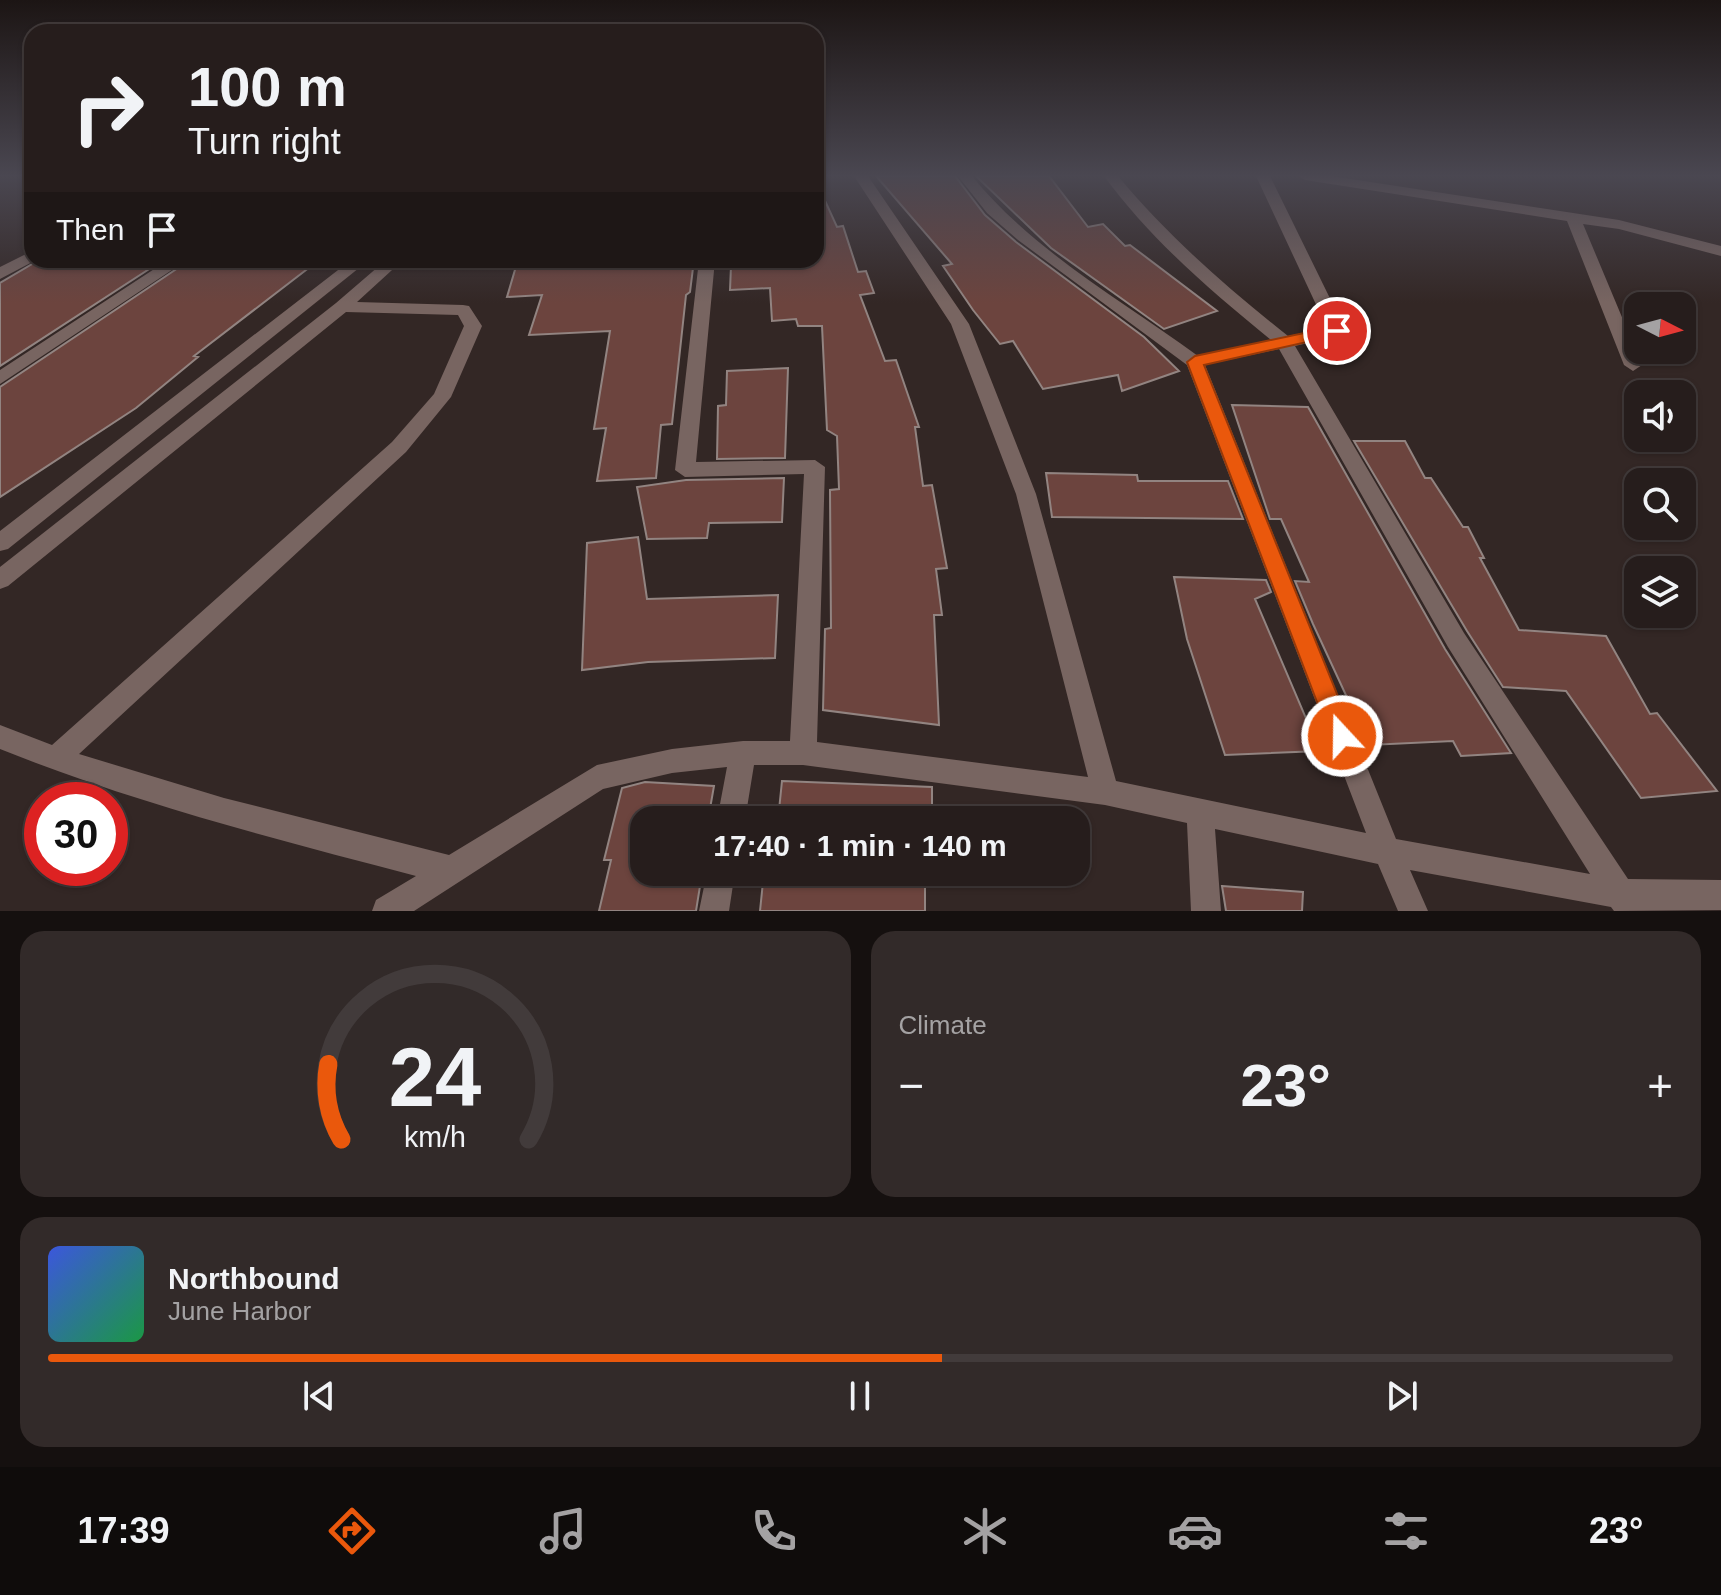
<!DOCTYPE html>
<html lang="en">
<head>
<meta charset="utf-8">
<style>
	body { margin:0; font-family:Arial,sans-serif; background:#322a29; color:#f1f3f6; height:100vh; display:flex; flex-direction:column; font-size:30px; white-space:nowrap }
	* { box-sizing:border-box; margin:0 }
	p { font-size:26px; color:#a4a2a3 }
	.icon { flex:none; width:44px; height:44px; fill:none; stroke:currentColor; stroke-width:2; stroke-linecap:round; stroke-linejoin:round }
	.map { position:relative; height:911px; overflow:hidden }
	.side { display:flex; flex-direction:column; gap:20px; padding:20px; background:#15100f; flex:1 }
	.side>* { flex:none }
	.guide { position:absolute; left:24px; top:24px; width:800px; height:244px; border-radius:24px; box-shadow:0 2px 6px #0004,0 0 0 2px #423b3b; background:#261d1c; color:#f1f3f6; overflow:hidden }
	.needle { width:52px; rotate:96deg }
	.buttons { position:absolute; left:1624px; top:292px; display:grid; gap:16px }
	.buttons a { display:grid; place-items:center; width:72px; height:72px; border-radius:16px; background:#261d1c; box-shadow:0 2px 6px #0004,0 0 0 2px #423b3b; font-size:40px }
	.speed { position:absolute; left:24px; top:782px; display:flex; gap:16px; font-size:40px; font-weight:700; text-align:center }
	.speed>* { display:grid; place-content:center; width:104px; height:104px; border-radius:50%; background:#261d1c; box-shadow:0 2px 6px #0004,0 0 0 2px #423b3b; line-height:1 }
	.speed .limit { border:12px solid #d22; background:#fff; color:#111 }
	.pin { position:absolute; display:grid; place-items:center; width:68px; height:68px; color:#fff; margin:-34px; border:4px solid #fff; border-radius:50%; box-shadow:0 2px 8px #0007 }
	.me { position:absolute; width:88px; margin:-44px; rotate:339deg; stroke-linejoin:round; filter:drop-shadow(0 0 6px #0008) }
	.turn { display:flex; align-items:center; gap:28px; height:168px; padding:0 32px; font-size:36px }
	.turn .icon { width:104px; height:104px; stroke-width:2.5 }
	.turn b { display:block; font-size:56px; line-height:68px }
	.then { display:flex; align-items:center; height:76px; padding:0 32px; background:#0003; gap:16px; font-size:30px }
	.big { font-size:60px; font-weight:600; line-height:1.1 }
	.side .widget { flex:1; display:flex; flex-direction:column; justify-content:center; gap:12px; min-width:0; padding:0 28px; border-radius:24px; background:#322a29 }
	.side .dial { align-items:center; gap:0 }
	.dial svg { height:208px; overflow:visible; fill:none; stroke:#423b3b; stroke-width:7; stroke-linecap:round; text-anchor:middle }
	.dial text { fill:#f1f3f6; stroke:none }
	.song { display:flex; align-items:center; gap:24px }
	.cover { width:96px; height:96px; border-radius:12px; background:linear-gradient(135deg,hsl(230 70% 55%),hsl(140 70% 35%)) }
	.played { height:8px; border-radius:4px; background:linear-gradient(90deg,#ea580c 55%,#423b3b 55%) }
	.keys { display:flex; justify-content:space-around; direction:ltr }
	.heat { display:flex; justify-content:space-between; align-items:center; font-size:44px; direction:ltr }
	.side .tiles { flex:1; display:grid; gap:20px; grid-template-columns:1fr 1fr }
	.widget:last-child { grid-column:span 2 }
	.trip { position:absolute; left:630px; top:806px; width:460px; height:80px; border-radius:24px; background:#261d1c; box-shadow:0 2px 6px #0004,0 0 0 2px #423b3b; font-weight:600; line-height:80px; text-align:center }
	.menu { display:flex; height:128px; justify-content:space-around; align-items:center; background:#0f0c0b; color:#a4a2a3 }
	.menu .icon { width:56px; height:56px }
	.menu .current { color:#ea580c }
	.menu b { font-size:36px; color:#f1f3f6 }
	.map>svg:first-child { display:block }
	.building { fill:#6c443e; stroke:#928481; stroke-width:2 }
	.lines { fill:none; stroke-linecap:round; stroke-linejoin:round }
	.minor { fill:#786561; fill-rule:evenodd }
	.route { fill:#ea580c; stroke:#983908; stroke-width:2 }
</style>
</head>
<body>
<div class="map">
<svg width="1721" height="911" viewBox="0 0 1721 911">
	<rect width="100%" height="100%" fill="#332725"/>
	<!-- building -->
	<path class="building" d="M876 176H955L985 215 1016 242 1144 337 1179 371 1122 391 1118 375 1043 389 1013 341 1000 344 973 310 943 266 952 264Z
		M976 176H1049L1088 227 1103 224 1125 246 1130 245 1217 311 1164 329 1051 248Z
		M816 181 837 227 843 226 858 272 866 271 874 293 860 295 885 361 896 360 919 427H915L923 486 932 485 947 568 936 569 942 615H934L939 725 823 710 825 629 831 628 830 490 839 489 837 436 827 430 822 326H798L796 319 772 321 770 288 730 290 731 266 816 260Z
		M39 260H163L0 366V283Z
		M190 260H319L194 356 198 357 136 408 0 497V387Z
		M575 260H694L690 292 686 295 672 424 661 425 656 478 597 481 606 428 594 429 610 331 529 335 542 295 507 297 517 263Z
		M788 368 785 458 717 459 718 406 726 405 727 371Z
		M1232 405 1308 407 1445 649 1511 753 1461 756 1453 741 1369 745 1313 624 1295 581 1309 582 1281 519H1270Z
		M1354 441H1405L1425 478H1431L1463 527H1468L1484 558H1480L1519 630 1606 636 1650 714 1657 713 1717 791 1641 798 1566 691 1503 687 1467 631Z
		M1046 473 1137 475 1138 481H1228L1243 519 1052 517Z
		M784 478 782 522 709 523 707 538 647 539 637 487 686 480Z
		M638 537 647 599 778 595 775 658 648 662 582 670 587 543Z
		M1174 577 1266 580 1271 592 1255 599 1320 751 1225 755 1187 639Z
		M782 781 932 787V820H778Z
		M645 782 714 786 708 820H644V876L701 880 696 911H599L611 860H604L622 788Z
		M764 872H925V911H760Z
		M1222 886 1303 892 1302 911H1226Z"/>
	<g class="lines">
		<!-- minor -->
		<path class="minor" d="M854 176H868L969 324 1036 494 1116 781 1366 833 1187 365 1018 240 987 213 958 176H972C1032 250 1121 300 1198 356L1271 340C1210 290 1151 240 1104 176H1118C1169 237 1226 287 1288 336L1327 328 1256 176H1270L1346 331 1343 335 1295 346 1464 633 1628 879 1721 880V910L1614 911 1611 907 1410 870 1428 911H1398L1378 864 1215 829 1221 911H1191L1187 823 1105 805 803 765H754L745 820H717L727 767 672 773 603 789 414 911H372L376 900 416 876C275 839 134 803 0 749V725L52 745 392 442 434 394 464 326 458 315 346 312 8 586 0 589V567L336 303 386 260H403L357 302 463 305 469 306 482 326 451 397 406 452 79 754 224 798 449 855 597 765 672 749 743 741H790L804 474 685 477 675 470 699 260H715L696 462 815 460 825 467 817 742 1088 777 1016 494 951 324ZM1279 349 1448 647 1590 874 1396 839 1205 365Z
			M1298 176H1331L1619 220 1721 246V256L1619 229 1583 224 1642 365 1633 371 1624 365 1567 221 1305 180Z
			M32 251V260H36L0 279V267Z
			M168 260H187L0 384V370Z
			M351 260H369L8 549 0 551V531Z
			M707 872H735L729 911H699Z"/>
	</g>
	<!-- sky -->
	<linearGradient id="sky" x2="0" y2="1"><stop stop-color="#1c1514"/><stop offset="0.58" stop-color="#4a4751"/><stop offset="1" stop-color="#4a4751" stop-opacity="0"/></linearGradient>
	<rect width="1721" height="303" fill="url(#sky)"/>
	<!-- route -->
	<path class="route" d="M1337 326 1343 328V334L1204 365 1354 736 1350 744 1342 747 1333 744 1330 736 1187 362 1195 356Z"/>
</svg>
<div class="buttons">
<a><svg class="needle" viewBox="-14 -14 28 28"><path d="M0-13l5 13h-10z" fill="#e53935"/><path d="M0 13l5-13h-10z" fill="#a4a2a3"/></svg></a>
<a><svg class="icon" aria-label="sound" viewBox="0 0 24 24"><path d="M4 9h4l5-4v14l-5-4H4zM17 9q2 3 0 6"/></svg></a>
<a><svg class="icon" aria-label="search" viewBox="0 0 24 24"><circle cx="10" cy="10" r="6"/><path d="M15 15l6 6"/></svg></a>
<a><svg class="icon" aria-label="layers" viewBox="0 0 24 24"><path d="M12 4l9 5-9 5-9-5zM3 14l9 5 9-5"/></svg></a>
</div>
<div class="speed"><div class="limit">30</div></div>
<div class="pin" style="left:1337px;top:331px;background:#d93025"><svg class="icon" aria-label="arrive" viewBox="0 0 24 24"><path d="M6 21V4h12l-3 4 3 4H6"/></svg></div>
<svg class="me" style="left:1342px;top:736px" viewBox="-20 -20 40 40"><circle r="17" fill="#ea580c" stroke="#fff" stroke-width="3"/><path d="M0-11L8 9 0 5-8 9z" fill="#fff"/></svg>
<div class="trip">17:40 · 1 min · 140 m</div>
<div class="guide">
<div class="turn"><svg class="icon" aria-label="right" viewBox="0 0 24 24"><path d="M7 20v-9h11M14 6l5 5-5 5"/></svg><div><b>100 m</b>Turn right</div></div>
<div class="then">Then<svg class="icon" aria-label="arrive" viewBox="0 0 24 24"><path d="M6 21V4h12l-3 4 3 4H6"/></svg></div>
</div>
</div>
<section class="side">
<div class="tiles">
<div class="widget dial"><svg viewBox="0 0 100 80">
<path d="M14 69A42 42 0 1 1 86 69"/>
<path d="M14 69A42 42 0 0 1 9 40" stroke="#ea580c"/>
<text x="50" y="56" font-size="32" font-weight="700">24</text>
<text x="50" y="72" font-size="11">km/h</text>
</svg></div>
<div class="widget"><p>Climate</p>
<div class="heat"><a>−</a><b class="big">23°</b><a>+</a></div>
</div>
<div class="widget">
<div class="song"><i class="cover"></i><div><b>Northbound</b><p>June Harbor</p></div></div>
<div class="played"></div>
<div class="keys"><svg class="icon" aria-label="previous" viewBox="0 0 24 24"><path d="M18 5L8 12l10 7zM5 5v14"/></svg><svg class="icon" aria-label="pause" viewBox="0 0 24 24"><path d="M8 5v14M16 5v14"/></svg><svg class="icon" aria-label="next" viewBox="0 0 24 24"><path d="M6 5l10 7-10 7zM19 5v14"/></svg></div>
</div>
</div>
</section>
<nav class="menu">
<b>17:39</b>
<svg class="icon current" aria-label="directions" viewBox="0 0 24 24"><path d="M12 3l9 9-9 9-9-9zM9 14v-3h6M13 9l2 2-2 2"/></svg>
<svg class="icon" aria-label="music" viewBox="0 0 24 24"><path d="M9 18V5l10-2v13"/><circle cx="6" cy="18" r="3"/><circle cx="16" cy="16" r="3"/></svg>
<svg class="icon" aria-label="phone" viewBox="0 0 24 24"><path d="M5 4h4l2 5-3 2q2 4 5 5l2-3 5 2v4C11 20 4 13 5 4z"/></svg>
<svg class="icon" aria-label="climate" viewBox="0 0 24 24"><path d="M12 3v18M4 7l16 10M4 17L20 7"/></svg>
<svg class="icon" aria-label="car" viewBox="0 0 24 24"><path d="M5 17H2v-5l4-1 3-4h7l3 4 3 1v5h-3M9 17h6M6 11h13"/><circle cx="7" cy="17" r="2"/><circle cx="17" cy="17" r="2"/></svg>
<svg class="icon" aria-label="filters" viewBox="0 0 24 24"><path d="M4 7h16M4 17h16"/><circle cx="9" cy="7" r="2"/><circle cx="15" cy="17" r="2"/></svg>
<b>23°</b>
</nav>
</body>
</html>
